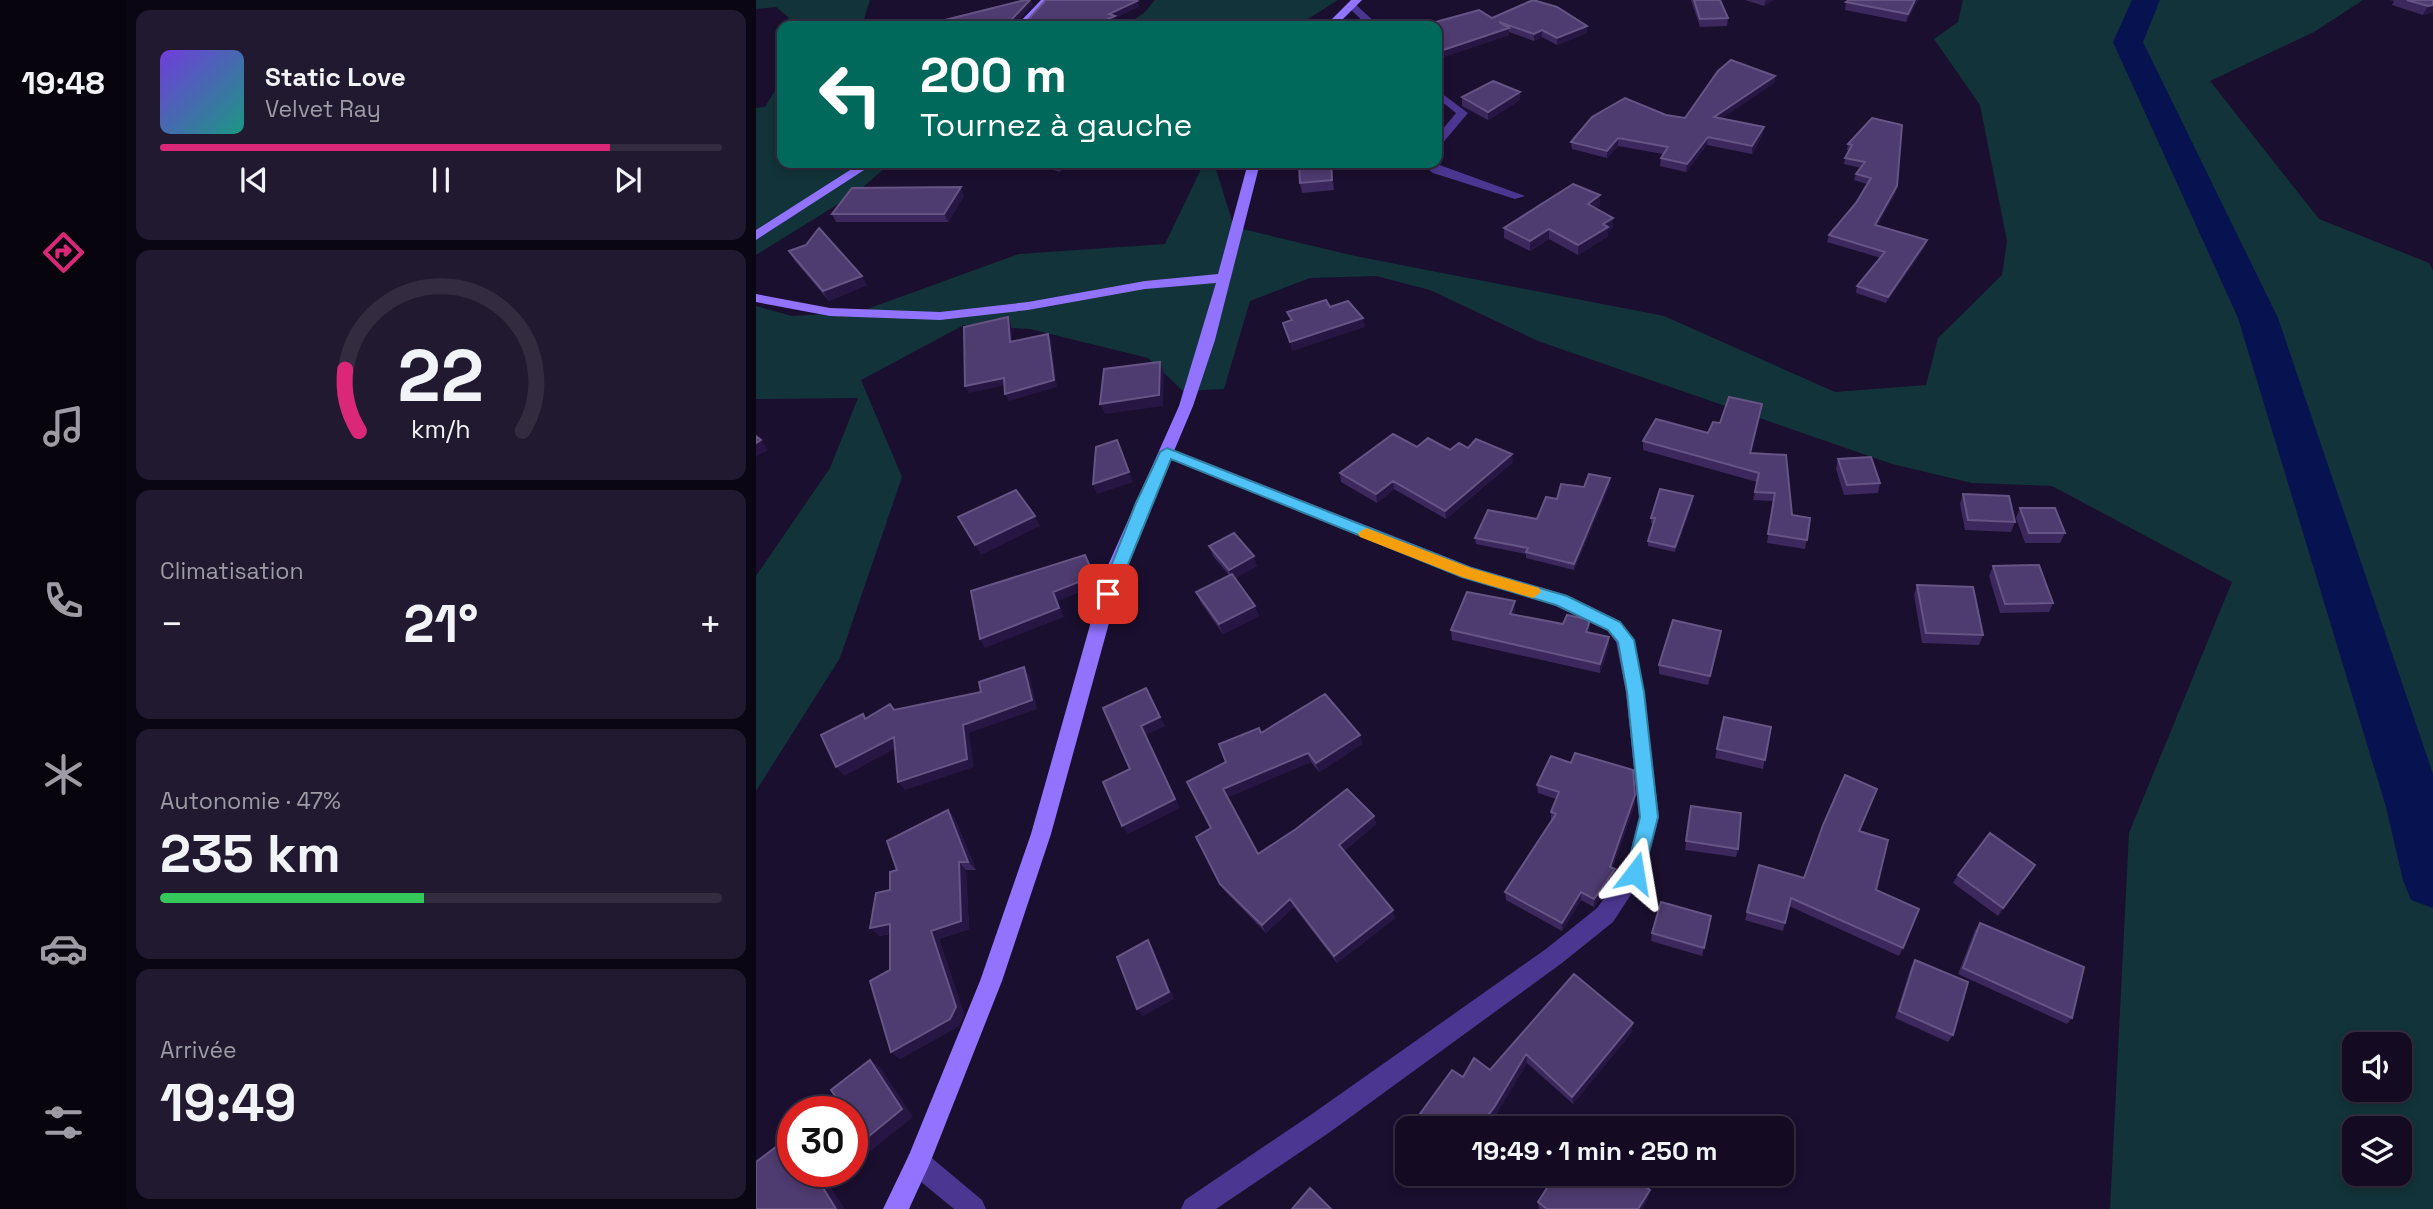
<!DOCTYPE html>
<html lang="fr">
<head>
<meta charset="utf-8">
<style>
	body { margin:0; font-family:"Space Grotesk",sans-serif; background:#21192f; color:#f1f3f6; height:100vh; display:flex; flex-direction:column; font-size:26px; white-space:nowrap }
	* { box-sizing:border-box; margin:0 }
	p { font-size:23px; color:#9d9ba5 }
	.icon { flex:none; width:38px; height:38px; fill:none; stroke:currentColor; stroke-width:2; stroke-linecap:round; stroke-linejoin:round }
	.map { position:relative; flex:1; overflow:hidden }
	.panel { display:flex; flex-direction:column; gap:10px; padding:10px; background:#0b0613; width:630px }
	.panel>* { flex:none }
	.guide { position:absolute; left:21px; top:21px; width:665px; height:147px; border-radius:14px; box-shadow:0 4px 10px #0003,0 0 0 2px #332b40; background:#00695c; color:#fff; overflow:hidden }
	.controls { position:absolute; left:1586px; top:1032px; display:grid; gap:14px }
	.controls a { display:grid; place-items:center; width:70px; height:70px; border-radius:14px; background:#140b22; box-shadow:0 4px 10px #0003,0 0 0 2px #332b40; font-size:35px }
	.speed { position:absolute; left:21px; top:1096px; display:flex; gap:14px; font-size:35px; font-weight:700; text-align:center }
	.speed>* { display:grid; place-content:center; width:91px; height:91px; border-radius:50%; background:#140b22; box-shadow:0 4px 10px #0003,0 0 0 2px #332b40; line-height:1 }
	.speed .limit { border:10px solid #d22; background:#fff; color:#111 }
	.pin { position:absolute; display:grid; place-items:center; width:60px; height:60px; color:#fff; margin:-30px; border-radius:14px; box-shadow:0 4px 10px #0006 }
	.me { position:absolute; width:77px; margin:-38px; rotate:14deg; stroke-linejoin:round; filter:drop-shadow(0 0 5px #0008) }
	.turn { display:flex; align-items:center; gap:24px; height:147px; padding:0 28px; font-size:32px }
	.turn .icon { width:91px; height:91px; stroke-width:2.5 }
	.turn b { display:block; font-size:49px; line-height:60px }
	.big { font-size:52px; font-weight:600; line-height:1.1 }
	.panel .tile { flex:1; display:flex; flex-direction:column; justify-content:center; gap:10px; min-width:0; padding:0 24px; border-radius:14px; background:#21192f }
	.panel .dial { align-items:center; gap:0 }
	.dial svg { height:182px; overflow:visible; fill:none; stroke:#332b40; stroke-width:7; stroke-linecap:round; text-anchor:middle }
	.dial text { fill:#f1f3f6; stroke:none }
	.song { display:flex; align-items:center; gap:21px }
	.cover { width:84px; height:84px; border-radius:10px; background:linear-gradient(135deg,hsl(260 70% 55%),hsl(170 70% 35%)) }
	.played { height:7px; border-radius:4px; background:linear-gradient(90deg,#db2777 80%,#332b40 80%) }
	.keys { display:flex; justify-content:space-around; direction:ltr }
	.heat { display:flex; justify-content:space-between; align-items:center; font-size:38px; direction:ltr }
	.charge { height:10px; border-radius:5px; background:linear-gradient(90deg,#34c759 47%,#332b40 0) }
	.trip { position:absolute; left:639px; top:1116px; width:399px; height:70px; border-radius:14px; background:#140b22; box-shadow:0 4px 10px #0003,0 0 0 2px #332b40; font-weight:600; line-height:70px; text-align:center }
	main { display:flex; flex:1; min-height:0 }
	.tab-bar { display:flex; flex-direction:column; width:126px; justify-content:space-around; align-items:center; background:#08040e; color:#9d9ba5 }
	.tab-bar .icon { width:49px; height:49px }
	.tab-bar .current { color:#db2777 }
	.tab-bar b { font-size:32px; color:#f1f3f6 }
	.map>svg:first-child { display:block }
	.green { fill:#123339; fill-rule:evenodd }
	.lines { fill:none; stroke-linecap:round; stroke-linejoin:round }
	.river { fill:#061350; fill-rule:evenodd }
	.street { fill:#4b3791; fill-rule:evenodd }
	.secondary { fill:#9173ff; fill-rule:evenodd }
	.wall { fill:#3c285d }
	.shaded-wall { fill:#271643 }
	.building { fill:#4e3b6f; stroke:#665485; stroke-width:2 }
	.route { fill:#4fc3f7; stroke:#337fa1; stroke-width:2 }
	.slow { fill:#f59e0b }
</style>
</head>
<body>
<main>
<nav class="tab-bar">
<b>19:48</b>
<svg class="icon current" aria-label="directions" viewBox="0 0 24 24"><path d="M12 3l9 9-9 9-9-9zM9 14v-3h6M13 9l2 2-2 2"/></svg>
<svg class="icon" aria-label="music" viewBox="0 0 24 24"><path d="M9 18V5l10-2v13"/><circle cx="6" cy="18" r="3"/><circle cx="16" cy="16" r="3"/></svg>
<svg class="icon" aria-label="phone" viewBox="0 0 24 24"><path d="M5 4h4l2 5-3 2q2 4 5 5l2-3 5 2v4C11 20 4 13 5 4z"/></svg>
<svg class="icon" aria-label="climate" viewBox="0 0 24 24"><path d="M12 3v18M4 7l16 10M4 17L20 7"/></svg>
<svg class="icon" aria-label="car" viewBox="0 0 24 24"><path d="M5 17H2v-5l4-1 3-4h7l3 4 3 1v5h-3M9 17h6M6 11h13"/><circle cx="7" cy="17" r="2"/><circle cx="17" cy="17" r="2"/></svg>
<svg class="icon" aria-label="filters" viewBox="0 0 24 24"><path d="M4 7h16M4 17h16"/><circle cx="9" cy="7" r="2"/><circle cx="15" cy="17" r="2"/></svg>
</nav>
<section class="panel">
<div class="tile">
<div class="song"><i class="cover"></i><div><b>Static Love</b><p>Velvet Ray</p></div></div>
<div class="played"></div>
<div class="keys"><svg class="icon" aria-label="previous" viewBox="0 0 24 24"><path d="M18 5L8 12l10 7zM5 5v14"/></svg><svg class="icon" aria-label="pause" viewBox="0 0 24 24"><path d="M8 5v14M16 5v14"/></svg><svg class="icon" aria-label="next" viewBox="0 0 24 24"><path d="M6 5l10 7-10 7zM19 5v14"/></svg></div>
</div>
<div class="tile dial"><svg viewBox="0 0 100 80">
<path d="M14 69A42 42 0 1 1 86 69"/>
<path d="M14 69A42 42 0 0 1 8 42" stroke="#db2777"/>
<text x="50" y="56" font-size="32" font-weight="700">22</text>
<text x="50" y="72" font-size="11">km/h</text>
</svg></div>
<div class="tile"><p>Climatisation</p>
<div class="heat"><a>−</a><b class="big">21°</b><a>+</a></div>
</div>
<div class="tile"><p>Autonomie · 47%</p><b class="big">235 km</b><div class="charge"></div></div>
<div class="tile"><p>Arrivée</p><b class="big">19:49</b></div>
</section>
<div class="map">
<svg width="1677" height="1209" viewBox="0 0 1677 1209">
	<rect width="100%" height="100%" fill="#1a0f2e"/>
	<!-- green -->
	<path class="green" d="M0 0H114L106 26H34L32 17 20 7 0 9Z
		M399 0H582L541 26H368L388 13Z
		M1207 0H1607L1558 32 1454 81 1563 219 1673 263 1677 271V1209H1354L1373 833 1476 582 1296 486 1216 483 1136 464 782 341 674 290 620 276 554 278 494 301 468 389 427 391 392 358 274 329 208 325 105 380 146 477 84 658 0 791V576L74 468 102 398 0 399V306L36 316 103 312 263 254 409 244 448 163H458L478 227 599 256 908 316 1079 392 1170 385 1182 338 1246 275 1251 241 1224 105 1178 39 1202 22ZM1598 1045H1643V1090H1598ZM1598 1129H1643V1174H1598Z
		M26 79V163H135L100 193 0 255V108L9 107Z"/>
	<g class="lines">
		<!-- river -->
		<path class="river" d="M1376 0H1404L1387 42 1522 318 1677 774V908L1655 900 1647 880 1630 807 1482 318 1357 42Z"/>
		<!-- street -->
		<path class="street" d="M592 3H598L623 26H612L592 7Z
			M681 90 712 113 685 145 681 146V136L700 113 681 98Z
			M665 163H678L769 196 759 199 677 173Z
			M411 447 716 567 811 595 864 621 878 640 888 692 903 817 889 873 857 922 806 963 574 1132 460 1209H425L429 1200 556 1114 790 949 841 908 870 869 883 817 870 692 860 642 852 631 799 605 705 577 406 456 403 452 406 448Z
			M162 1151 171 1154 226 1200 230 1209H198L153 1172 150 1163 153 1154Z"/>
		<!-- secondary -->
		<path class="secondary" d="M285 0H296L270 26H260Z
			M595 0H606L580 26H569Z
			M105 163H119L0 240V230Z
			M492 163H504L459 340 437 406 367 572 295 834 246 981 174 1163 153 1209H127L153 1155 224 981 275 834 349 572 423 406 460 283 389 289 272 310 184 320 74 316 0 302V294L74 308 184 312 272 302 389 281 462 274Z"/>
	</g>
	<!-- wall -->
	<path class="wall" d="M935 0H964L972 18 971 26 944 27Z
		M989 0H1017L1008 6Z
		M1093 0H1162L1150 22 1089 10 1090 2Z
		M1634 0H1677L1667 15 1636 5 1638 1Z
		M736 18 831 26V33L801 45 786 37 778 41 753 32V35L681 59Z
		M1019 76 1018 83 966 118 1007 134 996 154 951 145 930 172 904 166 905 158 907 154 862 146 851 158 816 149 815 142 910 115 929 118Z
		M764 92V100L732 120 706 106V97Z
		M1116 118 1141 186 1140 192 1121 226 1169 247 1130 303 1100 293 1101 286 1125 258 1071 242 1073 235 1100 203 1111 184 1098 180 1100 174 1105 168 1088 164 1089 158 1093 150H1091L1092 144Z
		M275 163H315L304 172Z
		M576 168 578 190 546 193 544 183Z
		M208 196 192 222H80L76 214Z
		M844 205 839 209 857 218V228L852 231V236L822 255 793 239 774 251 748 238V228Z
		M33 251 111 285 73 301 39 261Z
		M1005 412 995 453 1036 515 1054 518 1049 549 1011 543 1017 501 997 500 1001 482 887 450V441L952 433 964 423Z
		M661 447 694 450 712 448 757 462 690 519 638 489 621 503 585 482 584 473Z
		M1082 459 1124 483 1122 493 1088 495 1080 469Z
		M854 484 818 570 770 558V554L720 544 719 538 781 519 801 499 828 487Z
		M1207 494 1259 522 1255 532 1209 530 1204 504Z
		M937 496V501L919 552 892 546V541L897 523H895V518Z
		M1264 508 1309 533 1304 543H1269L1260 518Z
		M453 546 501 566 479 578 503 616 467 634 444 601 440 592 473 575 457 556Z
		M1237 566 1297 603 1293 612 1244 613 1233 576Z
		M1161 585 1227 635 1223 645 1166 643 1158 595Z
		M759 601V611L758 614 834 630 833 633 853 637V646L844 673 696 640 695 630Z
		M964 640 952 685 903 674V665Z
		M1015 727 1007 769 959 758 961 749Z
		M505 733 604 735 606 744 563 772 555 762 471 797 502 854 618 816 620 824 588 851 639 918 581 963 538 907 510 933 469 891 464 884 455 829 470 762Z
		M781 785 879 804 856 868 858 877 838 907 825 900 806 931 750 900 749 892 795 821V812L800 799 782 793Z
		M1118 798 1104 831 1120 890 1147 948 1143 956 1033 906 1027 931 989 920 1003 865 1048 878Z
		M935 806 982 849 980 857 929 850Z
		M192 810 199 819 220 870H210L213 929 183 939 208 1014 203 1026 144 1059 135 1052 134 934 123 936 134 890 141 870Z
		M1279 865 1242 916 1197 883 1202 875Z
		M955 916 946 956 895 941 896 933Z
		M1224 923 1316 1018 1311 1024 1202 974 1219 930Z
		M1159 960 1197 1035 1192 1042 1139 1018 1155 967Z
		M818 974 876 1032 817 1104 771 1063 740 1114 707 1077 734 1070Z
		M651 1131V1157L644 1152 641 1144Z
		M673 1174H697L688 1187Z
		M892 1198 886 1209H783L782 1202Z"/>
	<!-- shaded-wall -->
	<path class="shaded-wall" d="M274 0H275L277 5 257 26 255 20Z
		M1011 0H1017L1008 6 1009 1Z
		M1159 0H1162L1150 22 1152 14Z
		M381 1 383 7 359 18 361 22 352 26H337L353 14Z
		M1677 5V13L1667 15 1672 6Z
		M831 26V33L801 45V38Z
		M753 28V35L681 59V52Z
		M786 30V37L778 41V34Z
		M1019 76 1018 83 957 124 958 117Z
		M764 92V100L732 120V112Z
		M1008 127 1007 134 996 154V146Z
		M952 137 951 145 930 172 931 164Z
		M862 138V146L851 158V151Z
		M303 163H315L304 172 301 165Z
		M575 163 576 168 578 190 576 180Z
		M1141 186 1140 192 1118 232 1119 225Z
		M205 187 208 196 192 222 188 214Z
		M844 195V205L832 214V204Z
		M857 218V228L852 231V236L822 255V245L847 224Z
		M793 229V239L774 251V241Z
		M1171 240 1169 247 1130 303 1132 297Z
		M106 276 111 285 73 301 67 291Z
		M252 317 255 324 257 349 254 342Z
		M607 318 609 327 536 351 534 342Z
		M292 334 295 340 301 387 253 401 249 394Z
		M404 362 408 372 407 406 349 414 344 404Z
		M248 378 251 385 213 393 209 386Z
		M1006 404 1005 412 993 462 994 453Z
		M5 440 12 450 0 457V443Z
		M366 450 377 482 341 494 337 484Z
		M756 454 757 462 690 519 689 511Z
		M854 478V484L818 570V564Z
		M637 481 638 489 621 503 620 494Z
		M937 496V501L919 552V547Z
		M279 516 284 526 225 555 219 545Z
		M329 555 342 585 302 601 308 617 229 648 224 639 297 592Z
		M498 556 501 566 477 580 473 570Z
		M759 601V611L755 623 754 614Z
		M499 606 503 616 467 634 463 624Z
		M834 620V630L830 642V632Z
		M965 631 964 640 952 685 954 676Z
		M853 637V646L844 673V664Z
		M268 667 274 676 281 709 213 733 218 767 149 790 142 782 207 725Z
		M390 688 409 726 390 735 424 808 372 834 366 826 385 726Z
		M604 735 606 744 563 772 560 763Z
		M138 737 146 745 88 776 80 767Z
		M552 753 555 762 471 798 467 789Z
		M879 795V804L853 875 854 867Z
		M192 810 199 819 220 870 212 862Z
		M618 816 620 824 585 853 583 845Z
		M203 862 210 870 213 929 183 939 208 1014 203 1026 144 1059 135 1052 175 931Z
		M1279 865 1274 873 1242 916 1247 908Z
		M859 869 858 877 838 907V899Z
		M825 892V900L806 931V923Z
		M534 899 538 907 510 933 506 925Z
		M637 910 639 918 581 963 578 956Z
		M134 924 143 932 123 936 114 928Z
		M392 940 397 948 418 999 387 1016 381 1009Z
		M877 1023 876 1032 817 1104 816 1097Z
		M770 1054 771 1063 740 1114 730 1129H722Z
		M114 1060 125 1068 157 1117 96 1166V1150Z
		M70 1171H91L73 1185 89 1209H80L61 1178Z
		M690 1174H697L688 1187 686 1180Z
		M894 1190 892 1198 886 1209H882Z"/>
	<!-- building -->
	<path class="building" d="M269 0H274L255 20 270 22 290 0H378L381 1 353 14 359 16 337 26H176L173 24Z
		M777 0 801 7 831 26 801 38 786 30 778 34 743 22 753 28 681 52V26H665L723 10 736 18Z
		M938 0H964L972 18 944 19Z
		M1093 0H1159L1152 14 1090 2Z
		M1651 0H1677V5L1672 6Z
		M975 60 1019 76 958 117 1008 127 996 146 952 137 931 164 905 158 912 147 862 138 851 151 815 142 836 117 869 98 910 115 929 118 962 71Z
		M737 81 764 92 732 112 706 97Z
		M1116 118 1146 125 1141 186 1119 225 1171 240 1132 297 1101 286 1129 252 1073 235 1100 203 1115 178 1100 174 1109 162 1089 158 1096 145 1092 144Z
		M543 163H575L576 180 544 183Z
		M817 184 844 195 832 204 857 218 847 224 852 227 822 245 793 229 774 241 748 228Z
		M205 187 188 214H76L96 188Z
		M63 228 106 276 67 291 33 251 50 245Z
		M570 300 574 307 592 301 607 318 534 342 527 323 536 320 531 312Z
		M252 317 254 342 292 334 298 380 249 394 248 378 209 386 208 327Z
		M404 362 403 395 344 404 348 369Z
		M973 397 1006 404 994 453 1030 455 1036 515 1054 518 1051 540 1012 534 1019 493 999 492 1003 473 887 441 900 419 952 433 957 422 964 423Z
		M637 434 661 447 672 438 694 450 703 443 712 448 720 439 756 454 689 511 637 481 620 494 584 473Z
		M0 436 5 440 0 443Z
		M361 440 373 472 337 484 340 447Z
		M1115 457 1124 483 1091 485 1082 459Z
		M833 474 854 478 818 564 770 552 772 548 719 538 732 510 781 519 790 497 801 499 805 484 828 487Z
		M904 489 937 496 919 547 892 541 899 518H895Z
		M260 490 279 516 219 545 202 517Z
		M1207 494 1253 496 1259 522 1212 520Z
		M1264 508H1299L1309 533H1273Z
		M478 533 498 556 473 570 453 546Z
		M329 555 338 576 297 592 303 608 224 639 215 591Z
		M1283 565 1297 603 1249 604 1237 566Z
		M476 574 499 606 463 624 440 592Z
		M1161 585 1217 587 1227 635 1170 633Z
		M711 592 759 601 754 614 807 624 811 615 834 620 830 632 853 637 844 664 695 630Z
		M917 620 965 631 954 676 903 665Z
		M268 667 276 700 207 725 211 759 142 782 138 737 80 767 65 735 107 714 109 719 134 704 138 710 225 692 223 682Z
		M390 688 404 717 385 726 419 799 366 826 347 782 374 769 347 708Z
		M569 694 604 735 560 763 552 753 467 789 502 854 540 829 591 789 618 816 583 845 637 910 578 956 534 899 506 925 464 884 440 837 455 828 431 782 470 762 463 744 503 728 505 733Z
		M968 717 1015 727 1009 760 961 749Z
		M819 753 877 770 879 795 854 867 859 869 838 899 825 892 806 923 749 892 800 814 795 812 803 792 781 785 795 756 815 763Z
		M1089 775 1121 789 1103 831 1132 840 1120 890 1163 909 1147 948 1035 898 1029 923 991 912 1003 865 1048 878 1067 825Z
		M935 806 985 813 982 849 930 841Z
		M192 810 212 862H203L205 921 175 931 200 1007 194 1019 135 1052 114 981 134 970V924L114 928 120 893 134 890V872L141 870 131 841Z
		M1234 833 1279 865 1247 908 1202 875Z
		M905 902 955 916 948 948 896 933Z
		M1224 923 1328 967 1316 1018 1207 968Z
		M392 940 413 992 381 1009 361 957Z
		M1159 960 1212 982 1197 1035 1143 1011Z
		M818 974 877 1023 816 1097 770 1054 739 1106 722 1129H653L696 1070 707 1077 718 1058 734 1070Z
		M114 1060 146 1109 96 1150V1111H67L82 1100 75 1090Z
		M651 1131V1152L641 1144Z
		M37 1134V1171H70L61 1178 80 1209H0V1162Z
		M679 1174H690L686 1180Z
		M800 1174H873L894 1190 882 1209H791L782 1202Z
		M554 1188 575 1209H536Z"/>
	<!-- route -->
	<path class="route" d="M411 448 715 568 811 596 864 622 878 640 888 692 902 817 886 879 879 881 872 879 870 873 884 817 871 692 862 642 852 630 800 605 706 577 415 459 360 594 358 598H347L344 594 380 503 404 452Z"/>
	<!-- slow -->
	<path class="slow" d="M610 528 715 568 783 588 785 592 777 598 706 577 604 537 602 533Z"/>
</svg>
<div class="controls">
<a><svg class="icon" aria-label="sound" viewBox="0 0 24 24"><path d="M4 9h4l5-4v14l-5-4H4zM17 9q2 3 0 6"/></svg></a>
<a><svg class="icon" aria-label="layers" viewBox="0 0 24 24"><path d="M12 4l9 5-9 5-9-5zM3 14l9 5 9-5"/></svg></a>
</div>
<div class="speed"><div class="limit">30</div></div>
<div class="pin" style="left:352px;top:594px;background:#d93025"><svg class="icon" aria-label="arrive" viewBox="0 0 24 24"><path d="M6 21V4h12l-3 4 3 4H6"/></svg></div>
<svg class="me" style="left:879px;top:873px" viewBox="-20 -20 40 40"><path d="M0-17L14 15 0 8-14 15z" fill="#4fc3f7" stroke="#fff" stroke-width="4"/></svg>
<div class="trip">19:49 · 1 min · 250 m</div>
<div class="guide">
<div class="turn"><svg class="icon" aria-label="left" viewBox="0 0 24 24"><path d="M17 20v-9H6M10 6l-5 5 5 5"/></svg><div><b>200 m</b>Tournez à gauche</div></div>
</div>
</div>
</main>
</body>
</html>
